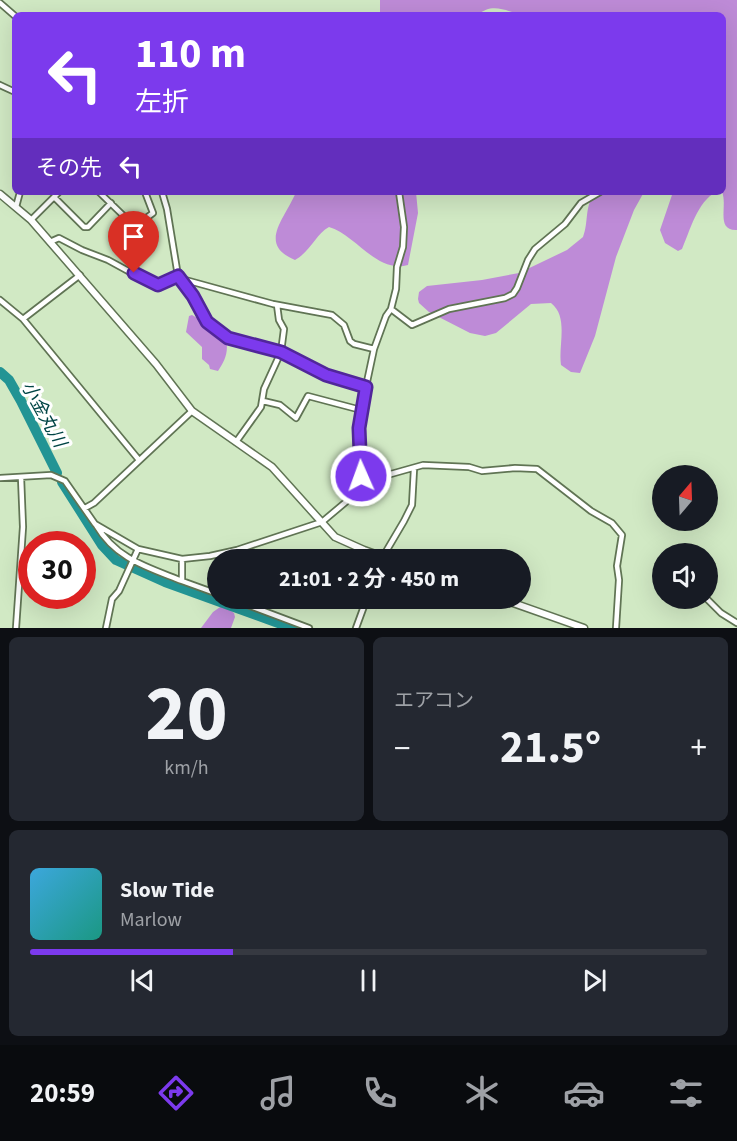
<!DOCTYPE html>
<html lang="ja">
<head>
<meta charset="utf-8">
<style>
	body { margin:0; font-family:"Source Sans 3","Noto Sans JP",sans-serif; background:#242831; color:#f1f3f6; height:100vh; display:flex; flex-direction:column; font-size:22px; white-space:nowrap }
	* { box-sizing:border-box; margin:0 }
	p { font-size:20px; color:#9ea1a6 }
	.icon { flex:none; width:33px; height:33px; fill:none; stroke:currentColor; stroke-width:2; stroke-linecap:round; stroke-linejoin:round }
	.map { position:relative; height:628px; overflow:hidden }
	.panel { display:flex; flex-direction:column; gap:9px; padding:9px; background:#0d0f14; flex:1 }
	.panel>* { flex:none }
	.top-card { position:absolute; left:12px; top:12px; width:714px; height:183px; border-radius:9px; box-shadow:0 6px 24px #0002; background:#7c3aed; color:#fff; overflow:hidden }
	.needle { width:39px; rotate:19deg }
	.buttons { position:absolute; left:652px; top:465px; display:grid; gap:12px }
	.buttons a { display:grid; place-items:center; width:66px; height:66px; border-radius:50%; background:#171b24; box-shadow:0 6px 24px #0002; font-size:30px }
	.speed { position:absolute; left:18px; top:531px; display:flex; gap:12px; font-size:30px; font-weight:700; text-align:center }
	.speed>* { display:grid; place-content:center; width:78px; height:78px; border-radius:50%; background:#171b24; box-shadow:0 6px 24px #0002; line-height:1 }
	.speed .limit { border:9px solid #d22; background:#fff; color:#111 }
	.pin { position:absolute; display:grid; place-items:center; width:51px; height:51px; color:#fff; margin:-62px -26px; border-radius:50% 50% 50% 0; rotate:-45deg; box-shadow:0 0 6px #0007 }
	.pin .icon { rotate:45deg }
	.me { position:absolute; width:66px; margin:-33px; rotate:358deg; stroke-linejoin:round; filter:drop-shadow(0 0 4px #0008) }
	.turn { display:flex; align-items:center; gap:21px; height:126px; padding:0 24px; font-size:27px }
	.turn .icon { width:78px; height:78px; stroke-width:2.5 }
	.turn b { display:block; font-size:42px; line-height:51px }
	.then { display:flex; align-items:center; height:57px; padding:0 24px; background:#0003; gap:12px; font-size:22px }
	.big { font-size:45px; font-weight:700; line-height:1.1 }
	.panel .card { flex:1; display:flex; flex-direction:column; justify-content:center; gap:9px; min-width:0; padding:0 21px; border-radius:9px; background:#242831 }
	.panel .dial { align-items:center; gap:0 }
	.dial b { font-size:78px; line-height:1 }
	.song { display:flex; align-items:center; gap:18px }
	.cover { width:72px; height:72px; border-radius:9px; background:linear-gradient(135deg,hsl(200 70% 55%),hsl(170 70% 35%)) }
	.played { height:6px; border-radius:3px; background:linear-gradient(90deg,#7c3aed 30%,#363941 30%) }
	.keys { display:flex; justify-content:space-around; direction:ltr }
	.heat { display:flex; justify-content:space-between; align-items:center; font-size:33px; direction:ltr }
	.panel .tiles { flex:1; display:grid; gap:9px; grid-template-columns:1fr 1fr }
	.card:last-child { grid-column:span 2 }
	.trip { position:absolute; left:207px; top:549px; width:324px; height:60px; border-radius:30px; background:#171b24; box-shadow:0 6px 24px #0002; font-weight:700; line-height:60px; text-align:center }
	.dock { display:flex; height:96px; justify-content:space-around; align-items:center; background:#090b0e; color:#9ea1a6 }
	.dock .icon { width:42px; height:42px }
	.dock .selected { color:#7c3aed }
	.dock b { font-size:27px; color:#f1f3f6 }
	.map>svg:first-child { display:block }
	.forest { fill:#be8bd7 }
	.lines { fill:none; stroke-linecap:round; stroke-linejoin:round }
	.river { stroke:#229494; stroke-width:10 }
	.minor-casing { stroke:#607454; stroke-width:8 }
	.secondary-casing { stroke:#607454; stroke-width:9 }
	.minor { stroke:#fff; stroke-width:4.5 }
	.secondary { stroke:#fff; stroke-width:6 }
	.route-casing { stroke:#51269a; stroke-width:15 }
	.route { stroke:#7c3aed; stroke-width:10 }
	.labels { text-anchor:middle; stroke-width:6; stroke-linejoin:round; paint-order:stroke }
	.water-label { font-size:18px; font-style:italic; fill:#014545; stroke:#fff }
</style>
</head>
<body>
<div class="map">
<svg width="737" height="628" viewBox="0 0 737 628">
	<rect width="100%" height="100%" fill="#d1e9c4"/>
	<!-- forest -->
	<path class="forest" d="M380 0H737V230C715 231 728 205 722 192L723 15H521C505 10 491 3 478 15H380Z
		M296 192H416L418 213 408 265C377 274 355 234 329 227 316 234 311 251 295 260 257 244 285 219 296 192Z
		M595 192H644L634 210 616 257 595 336 580 373 571 372 561 365C558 345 569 317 551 303L531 304 496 333 485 336 470 333 429 312 419 303 418 299 419 292 427 286 482 280 519 273 567 250 583 237C589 221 584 208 595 192Z
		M673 192H716C697 202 690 231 682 249L678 251 665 243 660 230Z
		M192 315 199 319 205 328 226 341C229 352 224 362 218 371L210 369 209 365 202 359V347L186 332 189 316Z
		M223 605 234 613 235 617 231 628H201L213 612Z"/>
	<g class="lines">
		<!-- river -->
		<path class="river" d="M0 372 9 380 21 401 57 473
			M62 482 102 545 116 560 165 582 292 628"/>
		<!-- minor casing -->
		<g class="minor-casing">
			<path id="minor" d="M0 3 15 16
				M0 85 15 92
				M99 192 130 222 145 219 153 213 145 192
				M162 192 167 209 178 276 193 296 207 322 228 338 281 352 326 374 366 387
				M54 197 84 227H88L111 203
				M16 207 20 192
				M31 220 59 192
				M50 242 59 238 82 250 108 260 152 284 161 285 178 276
				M182 279 273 304 332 315 344 325 350 341 354 344 374 349
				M0 300 23 319 139 460
				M391 309 412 325 449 309 505 298 513 294 517 288 528 260 535 249 565 224 581 203 600 192
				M23 319 80 275
				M263 401 280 405 296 418 308 396 361 410
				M236 442 261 407 264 389 281 352 284 329 279 320 277 305
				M361 466 391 474 423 465 469 467 482 471 515 468 537 469 591 511 612 523 622 535 617 566 619 580 616 628
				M0 478 51 475 65 481 95 524 138 549 182 559 210 556 237 550 322 522 347 501 359 484 361 470 359 428 361 410 374 349 386 316 391 309 396 289 397 267 403 247 404 227 399 192
				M85 508 94 503 192 411
				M96 525C116 559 147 567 182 581
				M182 559V581L218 594
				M381 560 404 521 412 505 414 469
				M229 598 309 628
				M706 598 721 613 737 623
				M16 628 23 527 21 477
				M106 628 112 599 119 591 138 549
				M356 628 367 598"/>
		</g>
		<!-- secondary casing -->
		<g class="secondary-casing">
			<path id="secondary" d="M0 194 31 220 156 364 192 411 272 467 335 537 364 550 392 560
				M499 598 584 628"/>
		</g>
		<!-- minor -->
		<use href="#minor" class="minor"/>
		<!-- secondary -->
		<use href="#secondary" class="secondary"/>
	</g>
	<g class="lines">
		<!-- route casing -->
		<g class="route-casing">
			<path id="route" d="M134 273 158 285 178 276 193 296 207 322 228 338 281 352 326 375 366 387 359 428 361 476"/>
		</g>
		<!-- route -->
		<use href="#route" class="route"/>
	</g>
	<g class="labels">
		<!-- water labels -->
		<g class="water-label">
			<text transform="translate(44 414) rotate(61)" y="6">小金丸川</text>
		</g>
	</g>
</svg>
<div class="buttons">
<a><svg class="needle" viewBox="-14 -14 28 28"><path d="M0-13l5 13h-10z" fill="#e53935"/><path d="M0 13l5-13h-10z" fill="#9ea1a6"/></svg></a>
<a><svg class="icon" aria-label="sound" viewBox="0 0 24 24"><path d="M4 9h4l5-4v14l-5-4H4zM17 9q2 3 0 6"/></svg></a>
</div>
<div class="speed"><div class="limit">30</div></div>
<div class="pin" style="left:134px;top:273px;background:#d93025"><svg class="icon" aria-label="arrive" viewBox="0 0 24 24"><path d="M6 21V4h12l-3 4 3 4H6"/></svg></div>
<svg class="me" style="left:361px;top:476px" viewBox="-20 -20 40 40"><circle r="17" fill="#7c3aed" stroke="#fff" stroke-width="3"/><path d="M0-11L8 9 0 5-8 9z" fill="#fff"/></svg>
<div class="trip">21:01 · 2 分 · 450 m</div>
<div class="top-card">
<div class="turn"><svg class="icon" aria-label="left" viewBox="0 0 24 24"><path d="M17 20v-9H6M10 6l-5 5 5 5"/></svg><div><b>110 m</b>左折</div></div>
<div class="then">その先<svg class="icon" aria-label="left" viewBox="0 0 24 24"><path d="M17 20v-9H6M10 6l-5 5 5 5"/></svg></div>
</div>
</div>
<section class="panel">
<div class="tiles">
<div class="card dial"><b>20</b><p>km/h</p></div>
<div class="card"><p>エアコン</p>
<div class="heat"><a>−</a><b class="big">21.5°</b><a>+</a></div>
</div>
<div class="card">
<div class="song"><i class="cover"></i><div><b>Slow Tide</b><p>Marlow</p></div></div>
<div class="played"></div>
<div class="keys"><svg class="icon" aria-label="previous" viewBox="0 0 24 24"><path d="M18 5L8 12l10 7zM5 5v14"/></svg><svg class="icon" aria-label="pause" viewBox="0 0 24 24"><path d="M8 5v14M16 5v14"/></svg><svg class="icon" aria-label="next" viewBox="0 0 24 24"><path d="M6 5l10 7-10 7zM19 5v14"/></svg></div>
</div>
</div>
</section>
<nav class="dock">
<b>20:59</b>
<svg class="icon selected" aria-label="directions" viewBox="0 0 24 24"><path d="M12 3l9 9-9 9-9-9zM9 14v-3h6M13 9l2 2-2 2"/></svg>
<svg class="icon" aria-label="music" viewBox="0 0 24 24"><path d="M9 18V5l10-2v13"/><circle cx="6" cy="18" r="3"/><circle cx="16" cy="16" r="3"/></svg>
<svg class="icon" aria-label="phone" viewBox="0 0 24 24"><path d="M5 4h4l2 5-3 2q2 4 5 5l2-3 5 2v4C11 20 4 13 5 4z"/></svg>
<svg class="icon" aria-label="climate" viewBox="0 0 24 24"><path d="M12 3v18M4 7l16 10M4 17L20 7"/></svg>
<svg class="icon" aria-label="car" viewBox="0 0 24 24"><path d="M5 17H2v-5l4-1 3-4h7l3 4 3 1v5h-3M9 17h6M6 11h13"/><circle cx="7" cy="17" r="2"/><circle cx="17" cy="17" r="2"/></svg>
<svg class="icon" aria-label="filters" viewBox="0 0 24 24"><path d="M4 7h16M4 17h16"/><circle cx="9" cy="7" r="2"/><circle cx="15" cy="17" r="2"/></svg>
</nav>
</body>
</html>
